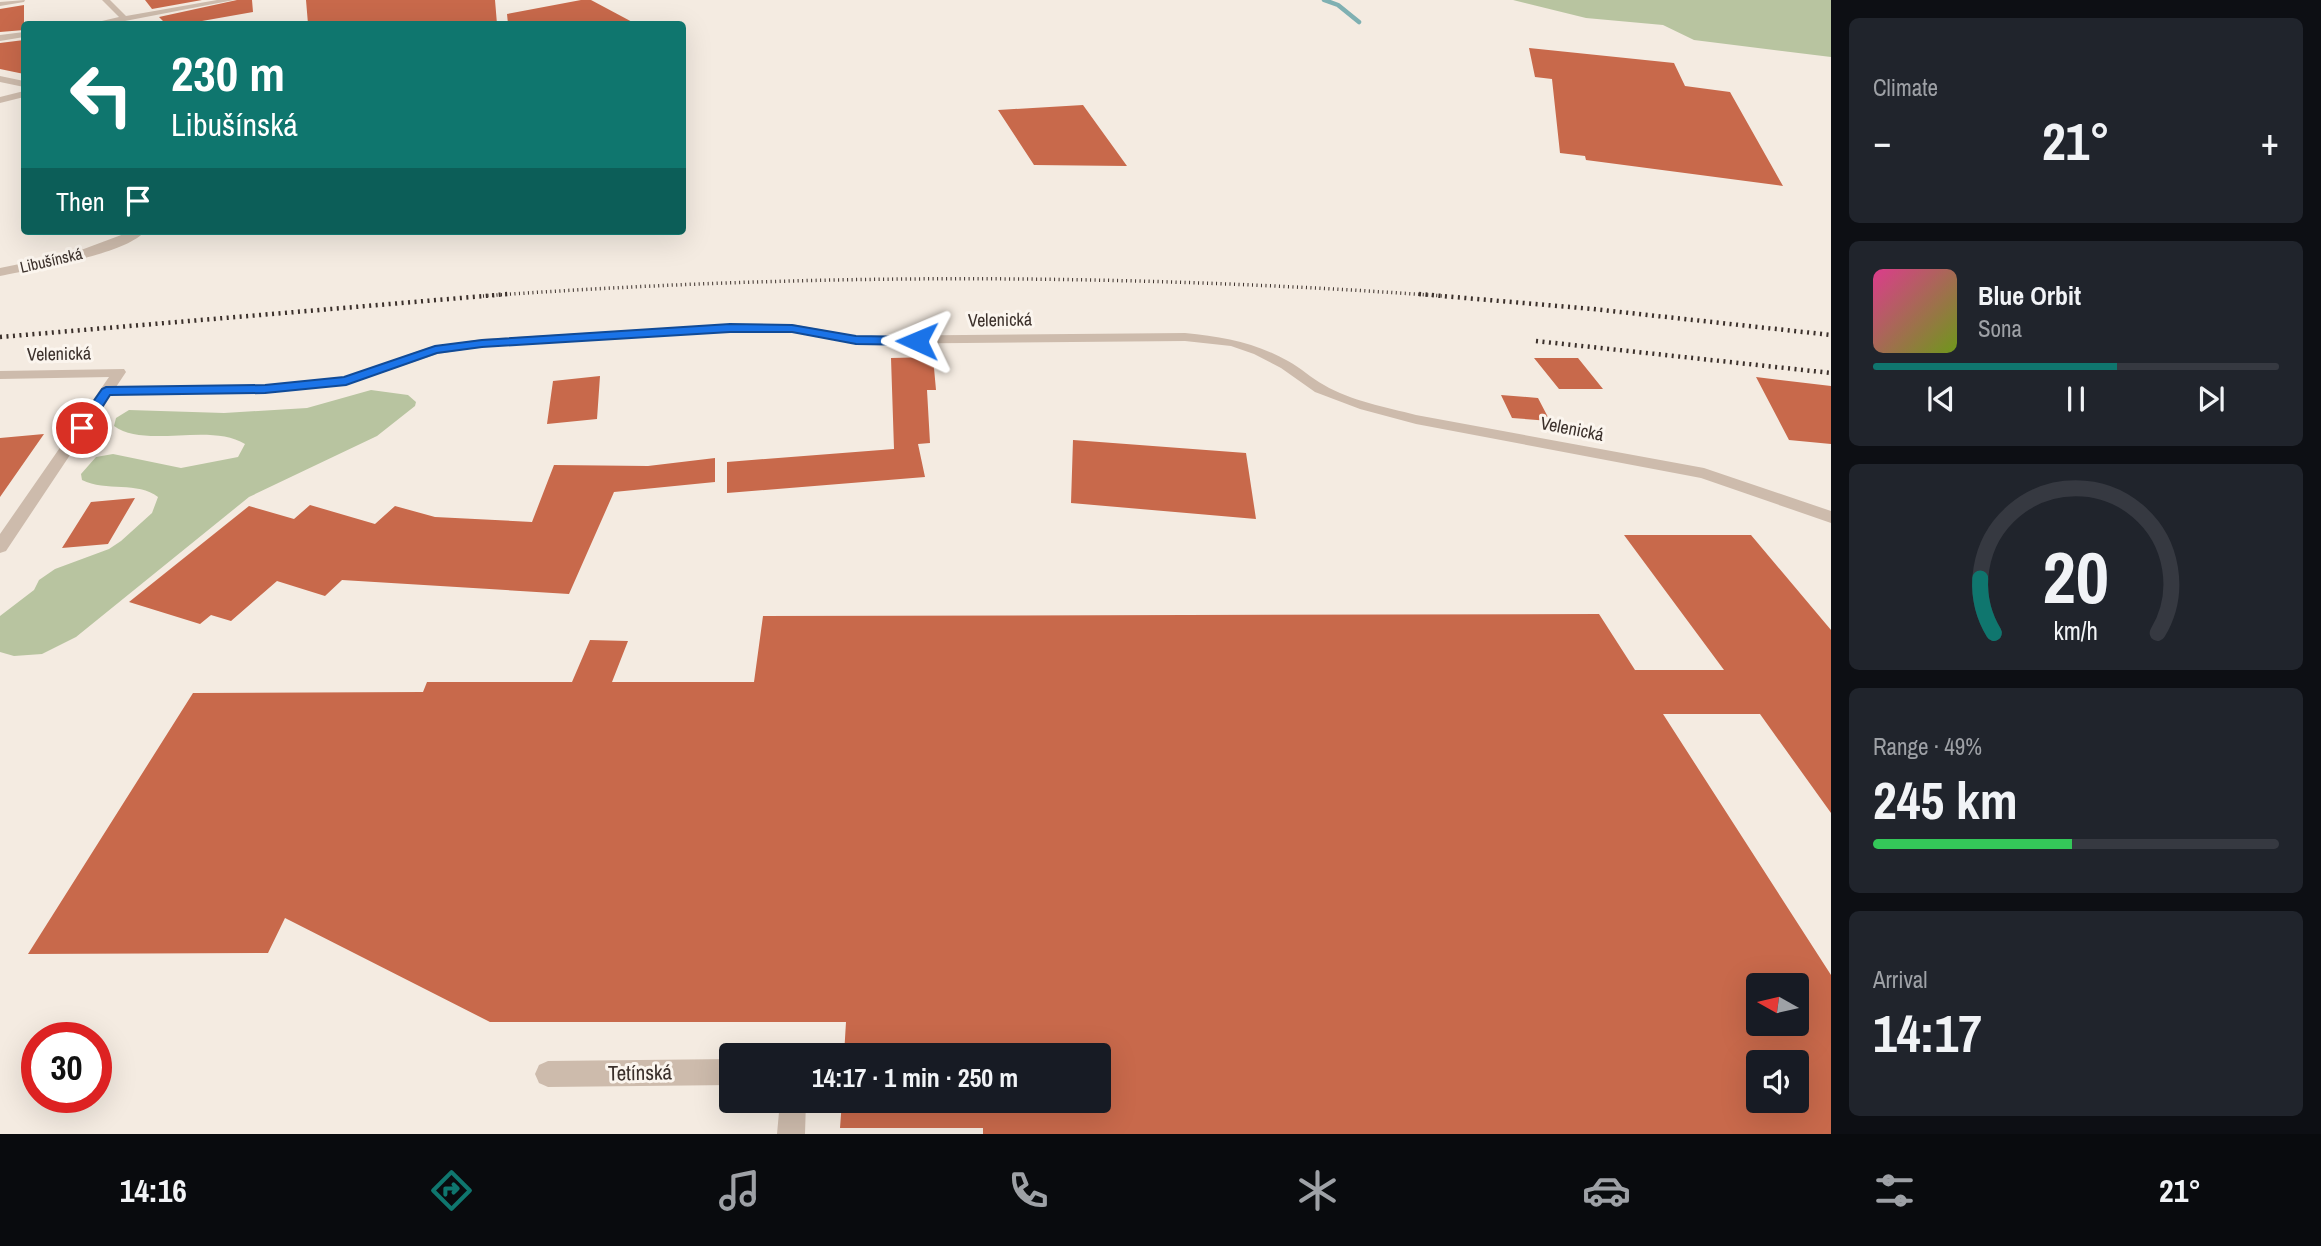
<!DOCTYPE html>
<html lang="en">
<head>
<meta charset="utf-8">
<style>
	body { margin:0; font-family:"Archivo Narrow",sans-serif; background:#20242c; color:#f1f3f6; height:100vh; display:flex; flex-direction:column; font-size:26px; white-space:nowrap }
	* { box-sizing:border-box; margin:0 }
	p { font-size:23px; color:#9ea1a6 }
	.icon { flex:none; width:38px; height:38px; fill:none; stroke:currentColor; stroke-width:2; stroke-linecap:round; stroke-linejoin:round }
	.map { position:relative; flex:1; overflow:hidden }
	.sheet { display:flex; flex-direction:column; gap:18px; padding:18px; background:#0d0f14; width:490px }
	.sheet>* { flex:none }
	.hud { position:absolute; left:21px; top:21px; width:665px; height:214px; border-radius:7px; box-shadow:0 7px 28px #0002; background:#0f766e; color:#fff; overflow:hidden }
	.needle { width:46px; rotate:278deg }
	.buttons { position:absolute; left:1746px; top:973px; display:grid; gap:14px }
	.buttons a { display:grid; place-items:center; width:63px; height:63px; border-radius:7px; background:#171b24; box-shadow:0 7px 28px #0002; font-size:35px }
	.speed { position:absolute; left:21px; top:1022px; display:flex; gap:14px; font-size:35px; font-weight:700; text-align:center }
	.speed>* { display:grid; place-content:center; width:91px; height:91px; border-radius:50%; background:#171b24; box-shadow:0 7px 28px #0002; line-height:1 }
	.speed .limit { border:10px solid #d22; background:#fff; color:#111 }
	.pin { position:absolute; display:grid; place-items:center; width:60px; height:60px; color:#fff; margin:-30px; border:4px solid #fff; border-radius:50%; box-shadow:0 2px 7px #0007 }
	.me { position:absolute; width:77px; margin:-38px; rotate:271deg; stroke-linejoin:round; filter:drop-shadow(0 0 5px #0008) }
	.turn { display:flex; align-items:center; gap:24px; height:147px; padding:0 35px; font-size:32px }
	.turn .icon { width:91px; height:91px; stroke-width:2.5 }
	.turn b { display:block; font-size:49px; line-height:60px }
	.then { display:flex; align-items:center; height:66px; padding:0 35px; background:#0003; gap:14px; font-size:26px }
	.big { font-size:52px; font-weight:700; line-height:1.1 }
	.sheet .widget { flex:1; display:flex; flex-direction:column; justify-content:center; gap:10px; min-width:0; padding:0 24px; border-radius:10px; background:#20242c }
	.sheet .dial { align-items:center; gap:0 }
	.dial svg { height:182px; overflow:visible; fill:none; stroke:#363941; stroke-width:7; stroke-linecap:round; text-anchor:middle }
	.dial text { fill:#f1f3f6; stroke:none }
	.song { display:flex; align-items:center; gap:21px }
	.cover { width:84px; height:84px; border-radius:10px; background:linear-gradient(135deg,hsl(330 70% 55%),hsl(80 70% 35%)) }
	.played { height:7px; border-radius:4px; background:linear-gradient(90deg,#0f766e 60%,#363941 60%) }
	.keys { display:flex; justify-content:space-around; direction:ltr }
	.heat { display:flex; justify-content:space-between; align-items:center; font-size:38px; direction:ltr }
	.charge { height:10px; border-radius:5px; background:linear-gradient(90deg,#34c759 49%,#363941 0) }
	.trip { position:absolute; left:719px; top:1043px; width:392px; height:70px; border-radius:7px; background:#171b24; box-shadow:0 7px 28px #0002; font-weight:700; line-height:70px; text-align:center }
	.tab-bar { display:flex; height:112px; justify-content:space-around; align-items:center; background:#090b0e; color:#9ea1a6 }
	.tab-bar .icon { width:49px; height:49px }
	.tab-bar .selected { color:#0f766e }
	.tab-bar b { font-size:32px; color:#f1f3f6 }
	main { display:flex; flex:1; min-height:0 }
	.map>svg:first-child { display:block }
	.green { fill:#b8c4a0 }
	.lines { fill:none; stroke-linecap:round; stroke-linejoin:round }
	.stream { stroke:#7fb0b2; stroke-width:4.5 }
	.building { fill:#c8694b; fill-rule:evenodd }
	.minor { fill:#cdbbac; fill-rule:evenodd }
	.rail-far1 { stroke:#3b302b; stroke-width:3.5; stroke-dasharray:1 3.5; stroke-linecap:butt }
	.rail { stroke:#3b302b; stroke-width:4.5; stroke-dasharray:2 4.5; stroke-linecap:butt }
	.route { fill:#1a73e8; stroke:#114b97; stroke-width:2 }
	.labels { text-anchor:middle; stroke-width:6; stroke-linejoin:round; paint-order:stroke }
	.far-street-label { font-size:16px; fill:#3b302b; stroke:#fbf5ee }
	.street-label { font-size:18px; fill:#3b302b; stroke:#fbf5ee }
	.near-street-label { font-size:21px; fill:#3b302b; stroke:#fbf5ee }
</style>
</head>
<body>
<main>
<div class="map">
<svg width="1831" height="1134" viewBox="0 0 1831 1134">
	<rect width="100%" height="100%" fill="#f4ebe1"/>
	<!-- green -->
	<path class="green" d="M1513 0H1831V57L1694 40 1663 25 1586 18Z
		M371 390 408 395 416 402 415 406 377 436 249 497 76 637 42 654 14 656 0 652V616L34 590 39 580 55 569 109 549 121 541 152 513 158 497C138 481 106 492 82 480L81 474 96 457 113 454 181 468 238 457 245 444C210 422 145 449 114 426L116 418 129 410 224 413 307 408Z"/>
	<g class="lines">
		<!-- stream -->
		<path class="stream" d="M1324 0 1338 5 1359 22"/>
	</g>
	<!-- building -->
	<path class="building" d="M145 0H202L152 9Z
		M237 0H252L253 12 185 24H166L159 17Z
		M306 0H495L497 24H308Z
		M581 0H591L636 24H508L507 14Z
		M24 5V30L0 32V9Z
		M24 40V74L0 69V43Z
		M1529 48 1674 63 1685 86 1730 92 1783 186 1586 160 1585 156 1560 153 1552 79 1535 77Z
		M1083 105 1127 166 1034 165 998 110Z
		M933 357 936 390H927L930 443 918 444 925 477 727 493V462L894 449 891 358Z
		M1534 358H1578L1603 389H1559Z
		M600 376 597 419 547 424 553 381Z
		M1756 377 1831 386V444L1789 440Z
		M1501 395 1538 398 1550 421 1512 418Z
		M44 434 0 497V438Z
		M1073 440 1246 453 1256 519 1071 503Z
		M715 458V482L614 492 569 594 342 580 325 596 277 581 231 621 211 615 200 624 129 602 249 506 294 519 310 505 375 524 395 506 435 517 532 522 554 465 648 466Z
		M135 498 108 544 62 548 91 502Z
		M1624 535H1751L1831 630V813L1760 714H1663L1831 975V1134H983V1128H840L842 1101H1099V1055H844L846 1022H490L285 918 268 953 28 954 193 693 423 692 427 682H572L590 640 628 641 612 682H754L763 616 1599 614 1635 670H1724ZM1759 985H1797V1024H1759ZM1759 1062H1797V1101H1759Z"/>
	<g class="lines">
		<!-- minor -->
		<path class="minor" d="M25 0 24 2 0 6V2Z
			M102 0H110L126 16 217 0H234L125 21 89 24 119 17Z
			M24 32V37L0 41V35Z
			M0 76 24 81V87L0 82Z
			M24 91V97L0 103V97Z
			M132 231H145C126 255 32 269 0 276V268L73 253Z
			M731 324H792L856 336 1185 333C1223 337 1254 342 1288 361 1301 368 1311 378 1324 385 1351 401 1386 407 1416 415L1704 468 1831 511V523L1701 478 1416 424 1360 409 1315 392 1281 368 1254 354 1231 346 1185 341 856 344 792 332H731L482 347 437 354 346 385 265 393 110 395 6 551 0 553V534L109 377 0 379V371L124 369 126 372 116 387 265 385 344 377 430 347 482 339Z
			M732 1059V1085L548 1087 539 1083 535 1074 539 1065 548 1061Z
			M780 1101H806L805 1134H777Z"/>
		<!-- rail-far1 -->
		<path class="rail-far1" d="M483 296C804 273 1123 273 1443 296"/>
		<!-- rail -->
		<path class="rail" d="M1419 294 1593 309 1831 335
			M0 337 508 294
			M1536 341 1831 373"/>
	</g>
	<!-- route -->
	<path class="route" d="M730 324 792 325 856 336 917 337 924 341 917 345 856 344 792 332H730L482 347 437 353 346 385 265 393 110 395 87 431 75 428 102 389 106 387 265 385 344 377 435 346 482 340Z"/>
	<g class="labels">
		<!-- far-street labels -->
		<g class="far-street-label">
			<text transform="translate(51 260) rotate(-13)" y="6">Libušínská</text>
		</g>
		<!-- street labels -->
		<g class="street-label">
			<text transform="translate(1000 320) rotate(-1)" y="6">Velenická</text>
			<text transform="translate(59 354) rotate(-1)" y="6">Velenická</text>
			<text transform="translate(1572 429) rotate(11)" y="6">Velenická</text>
		</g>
		<!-- near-street labels -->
		<g class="near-street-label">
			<text transform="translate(640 1073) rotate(-1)" y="7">Tetínská</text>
		</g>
	</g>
</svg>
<div class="buttons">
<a><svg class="needle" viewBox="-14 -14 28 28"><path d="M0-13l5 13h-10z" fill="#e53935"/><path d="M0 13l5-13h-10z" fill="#9ea1a6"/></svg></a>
<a><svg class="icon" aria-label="sound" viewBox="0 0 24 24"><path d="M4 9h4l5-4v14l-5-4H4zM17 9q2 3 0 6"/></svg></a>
</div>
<div class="speed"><div class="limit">30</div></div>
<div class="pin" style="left:82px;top:428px;background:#d93025"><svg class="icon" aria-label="arrive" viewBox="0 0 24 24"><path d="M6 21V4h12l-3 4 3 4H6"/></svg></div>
<svg class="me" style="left:917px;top:341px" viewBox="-20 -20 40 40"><path d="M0-17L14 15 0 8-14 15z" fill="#1a73e8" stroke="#fff" stroke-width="4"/></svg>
<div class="trip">14:17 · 1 min · 250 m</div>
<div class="hud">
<div class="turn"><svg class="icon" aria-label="left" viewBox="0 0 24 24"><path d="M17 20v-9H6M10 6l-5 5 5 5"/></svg><div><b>230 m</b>Libušínská</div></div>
<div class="then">Then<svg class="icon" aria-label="arrive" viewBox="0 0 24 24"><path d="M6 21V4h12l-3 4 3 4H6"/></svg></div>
</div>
</div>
<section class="sheet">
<div class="widget"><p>Climate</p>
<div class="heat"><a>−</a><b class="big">21°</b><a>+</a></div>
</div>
<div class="widget">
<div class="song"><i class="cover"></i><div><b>Blue Orbit</b><p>Sona</p></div></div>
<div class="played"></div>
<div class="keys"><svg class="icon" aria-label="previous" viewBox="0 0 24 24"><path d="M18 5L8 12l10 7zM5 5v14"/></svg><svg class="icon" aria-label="pause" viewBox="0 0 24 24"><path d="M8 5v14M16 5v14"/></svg><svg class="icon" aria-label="next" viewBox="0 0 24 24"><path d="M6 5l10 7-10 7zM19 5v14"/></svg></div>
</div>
<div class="widget dial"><svg viewBox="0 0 100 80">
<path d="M14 69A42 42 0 1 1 86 69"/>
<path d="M14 69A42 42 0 0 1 8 45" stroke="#0f766e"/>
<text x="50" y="56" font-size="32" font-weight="700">20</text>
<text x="50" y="72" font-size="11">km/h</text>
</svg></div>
<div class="widget"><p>Range · 49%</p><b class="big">245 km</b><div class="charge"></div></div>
<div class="widget"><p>Arrival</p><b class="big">14:17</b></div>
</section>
</main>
<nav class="tab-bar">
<b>14:16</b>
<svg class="icon selected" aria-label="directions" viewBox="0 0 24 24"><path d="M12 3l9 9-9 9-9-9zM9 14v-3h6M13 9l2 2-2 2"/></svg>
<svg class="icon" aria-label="music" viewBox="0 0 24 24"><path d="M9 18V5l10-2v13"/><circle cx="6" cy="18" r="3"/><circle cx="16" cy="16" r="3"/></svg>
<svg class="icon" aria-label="phone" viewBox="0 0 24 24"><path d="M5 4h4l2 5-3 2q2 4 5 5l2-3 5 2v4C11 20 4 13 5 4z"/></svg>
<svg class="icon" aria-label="climate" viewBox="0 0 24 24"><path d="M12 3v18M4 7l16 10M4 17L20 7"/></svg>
<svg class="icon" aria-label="car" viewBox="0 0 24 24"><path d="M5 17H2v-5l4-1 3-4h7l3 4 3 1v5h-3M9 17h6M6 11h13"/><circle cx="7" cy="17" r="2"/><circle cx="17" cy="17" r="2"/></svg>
<svg class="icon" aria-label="filters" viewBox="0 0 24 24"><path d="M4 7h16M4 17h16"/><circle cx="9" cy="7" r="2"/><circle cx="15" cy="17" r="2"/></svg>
<b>21°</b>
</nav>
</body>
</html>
